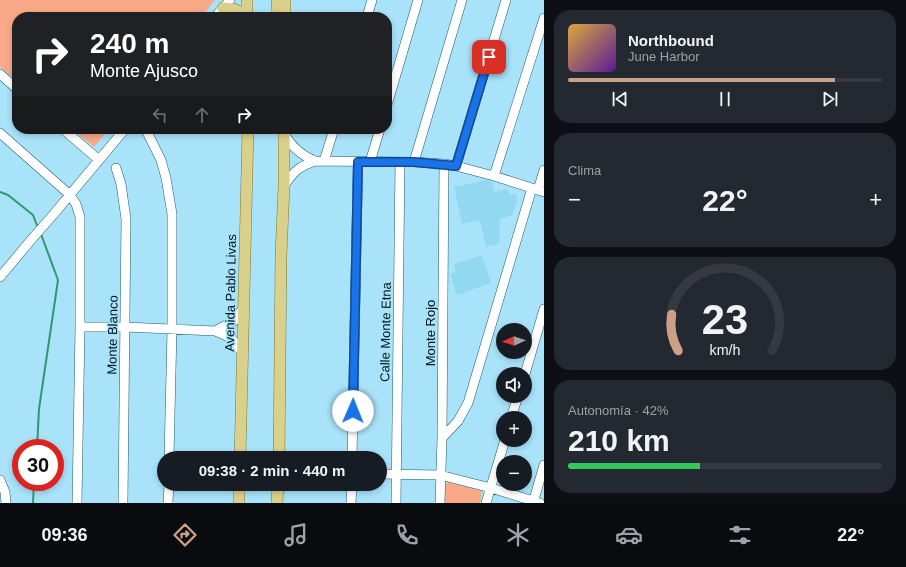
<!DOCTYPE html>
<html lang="es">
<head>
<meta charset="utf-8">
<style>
	body { margin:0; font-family:Arial,sans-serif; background:#242831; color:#f1f3f6; height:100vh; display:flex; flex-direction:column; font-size:15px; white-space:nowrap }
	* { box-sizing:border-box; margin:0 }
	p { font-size:13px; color:#9ea1a6 }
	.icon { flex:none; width:22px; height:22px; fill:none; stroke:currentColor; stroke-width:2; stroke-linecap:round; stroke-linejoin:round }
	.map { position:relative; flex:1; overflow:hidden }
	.drawer { display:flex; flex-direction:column; gap:10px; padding:10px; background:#0d0f14; width:362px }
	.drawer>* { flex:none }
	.guide { position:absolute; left:12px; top:12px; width:380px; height:122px; border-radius:16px; box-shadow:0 2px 6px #0003; background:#202124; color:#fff; overflow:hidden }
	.needle { width:26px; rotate:267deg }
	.buttons { position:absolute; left:496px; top:323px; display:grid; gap:8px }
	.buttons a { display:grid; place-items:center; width:36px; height:36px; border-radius:50%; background:#171b24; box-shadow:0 2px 6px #0003; font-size:20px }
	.speed { position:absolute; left:12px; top:439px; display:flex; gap:8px; font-size:20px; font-weight:700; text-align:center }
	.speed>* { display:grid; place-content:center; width:52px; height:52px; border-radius:50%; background:#171b24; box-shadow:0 2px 6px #0003; line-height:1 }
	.speed .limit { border:6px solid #d22; background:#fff; color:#111 }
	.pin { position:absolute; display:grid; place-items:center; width:34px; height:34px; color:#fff; margin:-17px; border-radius:8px; box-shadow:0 2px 6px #0006 }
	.me { position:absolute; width:44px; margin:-22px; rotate:1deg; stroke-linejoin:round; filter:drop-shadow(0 0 3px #0008) }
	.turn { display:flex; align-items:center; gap:14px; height:84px; padding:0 12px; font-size:18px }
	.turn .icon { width:52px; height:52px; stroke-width:2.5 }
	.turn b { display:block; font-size:28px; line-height:34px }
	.lanes { display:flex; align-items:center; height:38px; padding:0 12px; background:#0003; justify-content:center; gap:20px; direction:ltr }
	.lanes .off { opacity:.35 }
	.big { font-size:30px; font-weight:600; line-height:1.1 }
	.drawer .widget { flex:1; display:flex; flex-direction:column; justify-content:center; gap:6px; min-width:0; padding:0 14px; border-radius:16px; background:#242831 }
	.drawer .dial { align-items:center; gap:0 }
	.dial svg { height:104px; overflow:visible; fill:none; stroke:#363941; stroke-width:7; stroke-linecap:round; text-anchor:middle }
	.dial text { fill:#f1f3f6; stroke:none }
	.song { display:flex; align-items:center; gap:12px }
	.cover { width:48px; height:48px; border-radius:6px; background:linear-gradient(135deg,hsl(40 70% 55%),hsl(270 70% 35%)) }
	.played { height:4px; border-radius:2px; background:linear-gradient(90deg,#cca087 85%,#363941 85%) }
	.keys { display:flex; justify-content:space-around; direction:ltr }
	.heat { display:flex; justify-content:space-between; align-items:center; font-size:22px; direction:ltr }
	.charge { height:6px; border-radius:3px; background:linear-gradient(90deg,#34c759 42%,#363941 0) }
	.trip { position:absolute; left:157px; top:451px; width:230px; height:40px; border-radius:20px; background:#171b24; box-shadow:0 2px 6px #0003; font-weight:600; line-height:40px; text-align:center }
	.tab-bar { display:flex; height:64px; justify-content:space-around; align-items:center; background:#090b0e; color:#9ea1a6 }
	.tab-bar .icon { width:28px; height:28px }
	.tab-bar .current { color:#cca087 }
	.tab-bar b { font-size:18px; color:#f1f3f6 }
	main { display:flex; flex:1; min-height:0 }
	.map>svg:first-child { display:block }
	.built { fill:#93d8f1 }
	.green { fill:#faa988 }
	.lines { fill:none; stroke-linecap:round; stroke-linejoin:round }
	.stream { stroke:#2e986f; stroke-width:2 }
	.minor-casing { stroke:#1e5a6e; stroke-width:10 }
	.major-casing { stroke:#7c7b32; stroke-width:12 }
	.minor { stroke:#fff; stroke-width:9 }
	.major { stroke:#d9d18b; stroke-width:11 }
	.route-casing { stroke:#114b97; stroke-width:10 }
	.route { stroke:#1a73e8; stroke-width:7 }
	.labels { text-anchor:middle; stroke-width:3; stroke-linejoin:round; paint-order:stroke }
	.street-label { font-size:13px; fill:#00141c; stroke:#a8e3fa }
</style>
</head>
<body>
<main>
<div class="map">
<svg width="544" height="503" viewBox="0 0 544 503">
	<rect width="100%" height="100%" fill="#a8e3fa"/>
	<!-- built -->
	<path class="built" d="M491 179 494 192 507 189 510 195 516 194 517 201 512 215 500 219 499 244 486 247 480 220 462 224 454 187Z
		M482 255 491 283 457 295 450 274 456 272 454 264Z"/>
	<!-- green -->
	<path class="green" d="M0 0H215L201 17H17V81L0 67Z
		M72 129H109L94 147Z
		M448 482 482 491 480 503H444V486Z"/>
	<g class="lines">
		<!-- stream -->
		<path class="stream" d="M0 192 8 195 33 215 38 228
			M37 448 39 409 58 280 41 234
			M33 503 34 482"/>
		<!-- minor casing -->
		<g class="minor-casing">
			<path id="minor" d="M215 17 230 0
				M367 17 372 0
				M0 74 17 89
				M387 105 418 0
				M63 129 99 160
				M147 132 161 160 166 178 172 214V329L169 458
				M0 133 70 195 76 204 80 217V327L77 503
				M284 133C291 147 301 155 315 161
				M324 161 334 129
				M370 162 380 129
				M414 162 462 0
				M456 166 506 0
				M116 168 121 184 126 219 123 503
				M494 176 544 18
				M284 186C294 171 298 167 315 161L414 162 444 164 456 166 494 176 544 192
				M538 190 544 170
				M0 277 31 240 53 215 125 129
				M80 327H125L215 331 231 338 236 344 242 353
				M215 331 234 321 244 307
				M525 374 544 309
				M511 418 518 396
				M442 438 458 421 468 403 532 188
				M352 458 358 162
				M380 474 440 475 491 488 540 503
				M0 480 5 492 6 503
				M277 491 286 484
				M168 503 169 484
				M351 503 352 484
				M396 503 400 162
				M440 503 442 438 444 164
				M486 503 505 440
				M533 503 544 465"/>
		</g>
		<!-- major casing -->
		<g class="major-casing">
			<path id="major" d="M277 0 278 17
				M285 0V17
				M223 8 234 9 247 16
				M247 17V0
				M240 458 248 129
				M279 458 281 255 284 186V129
				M239 503V484
				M277 503 278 484"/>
		</g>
		<!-- minor -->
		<use href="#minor" class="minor"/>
		<!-- major -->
		<use href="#major" class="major"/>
	</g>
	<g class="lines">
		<!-- route casing -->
		<g class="route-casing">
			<path id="route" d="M353 411 358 162H414L456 166 489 57"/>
		</g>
		<!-- route -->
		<use href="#route" class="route"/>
	</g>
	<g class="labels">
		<!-- street labels -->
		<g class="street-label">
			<text transform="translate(230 293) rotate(-89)" y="5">Avenida Pablo Livas</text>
			<text transform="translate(385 332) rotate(-89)" y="5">Calle Monte Etna</text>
			<text transform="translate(430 333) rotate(-90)" y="5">Monte Rojo</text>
			<text transform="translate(112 335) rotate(-89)" y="5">Monte Blanco</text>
		</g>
	</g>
</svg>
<div class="buttons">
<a><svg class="needle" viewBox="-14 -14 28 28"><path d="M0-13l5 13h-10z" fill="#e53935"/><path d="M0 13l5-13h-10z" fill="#9ea1a6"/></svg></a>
<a><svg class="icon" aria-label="sound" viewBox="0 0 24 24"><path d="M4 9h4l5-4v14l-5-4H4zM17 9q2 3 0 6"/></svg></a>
<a>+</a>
<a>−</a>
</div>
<div class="speed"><div class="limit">30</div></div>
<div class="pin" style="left:489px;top:57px;background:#d93025"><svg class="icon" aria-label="arrive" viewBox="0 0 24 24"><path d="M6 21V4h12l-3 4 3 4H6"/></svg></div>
<svg class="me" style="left:353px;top:411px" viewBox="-20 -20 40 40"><circle r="19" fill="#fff"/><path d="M0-13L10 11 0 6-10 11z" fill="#1a73e8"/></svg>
<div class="trip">09:38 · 2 min · 440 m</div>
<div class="guide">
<div class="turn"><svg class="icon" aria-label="right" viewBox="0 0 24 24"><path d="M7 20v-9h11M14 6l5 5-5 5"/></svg><div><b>240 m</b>Monte Ajusco</div></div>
<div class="lanes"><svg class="icon off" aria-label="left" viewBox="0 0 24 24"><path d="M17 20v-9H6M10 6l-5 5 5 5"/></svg><svg class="icon off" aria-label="ahead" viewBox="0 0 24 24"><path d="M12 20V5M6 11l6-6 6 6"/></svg><svg class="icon" aria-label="right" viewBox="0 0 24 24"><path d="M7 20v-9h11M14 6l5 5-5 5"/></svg></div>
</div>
</div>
<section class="drawer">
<div class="widget">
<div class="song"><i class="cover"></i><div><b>Northbound</b><p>June Harbor</p></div></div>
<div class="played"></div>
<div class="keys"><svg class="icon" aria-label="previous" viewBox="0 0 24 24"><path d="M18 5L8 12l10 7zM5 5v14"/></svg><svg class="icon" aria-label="pause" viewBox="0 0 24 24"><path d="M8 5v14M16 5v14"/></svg><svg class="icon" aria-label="next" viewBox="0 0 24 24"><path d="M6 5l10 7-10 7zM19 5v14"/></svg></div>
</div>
<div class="widget"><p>Clima</p>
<div class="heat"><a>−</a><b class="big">22°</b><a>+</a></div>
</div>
<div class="widget dial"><svg viewBox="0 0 100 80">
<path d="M14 69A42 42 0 1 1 86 69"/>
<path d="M14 69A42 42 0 0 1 9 41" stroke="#cca087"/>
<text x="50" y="56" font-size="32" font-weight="700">23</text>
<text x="50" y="72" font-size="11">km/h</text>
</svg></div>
<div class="widget"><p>Autonomía · 42%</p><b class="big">210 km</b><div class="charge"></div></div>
</section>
</main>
<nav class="tab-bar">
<b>09:36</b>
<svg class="icon current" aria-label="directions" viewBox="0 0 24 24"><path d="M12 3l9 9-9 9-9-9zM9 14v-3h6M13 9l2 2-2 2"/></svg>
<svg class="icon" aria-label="music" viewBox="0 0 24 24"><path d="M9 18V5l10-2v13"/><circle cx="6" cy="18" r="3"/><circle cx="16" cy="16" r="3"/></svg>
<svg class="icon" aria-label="phone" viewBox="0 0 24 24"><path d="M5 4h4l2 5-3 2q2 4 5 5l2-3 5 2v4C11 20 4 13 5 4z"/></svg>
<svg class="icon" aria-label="climate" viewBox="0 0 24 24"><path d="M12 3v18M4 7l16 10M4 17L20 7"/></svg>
<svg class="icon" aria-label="car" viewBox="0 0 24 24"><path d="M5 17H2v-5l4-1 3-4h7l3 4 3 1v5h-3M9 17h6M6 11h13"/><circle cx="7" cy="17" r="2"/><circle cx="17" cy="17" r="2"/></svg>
<svg class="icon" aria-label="filters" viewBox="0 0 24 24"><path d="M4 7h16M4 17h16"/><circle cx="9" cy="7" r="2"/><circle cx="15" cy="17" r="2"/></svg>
<b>22°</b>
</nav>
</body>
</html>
